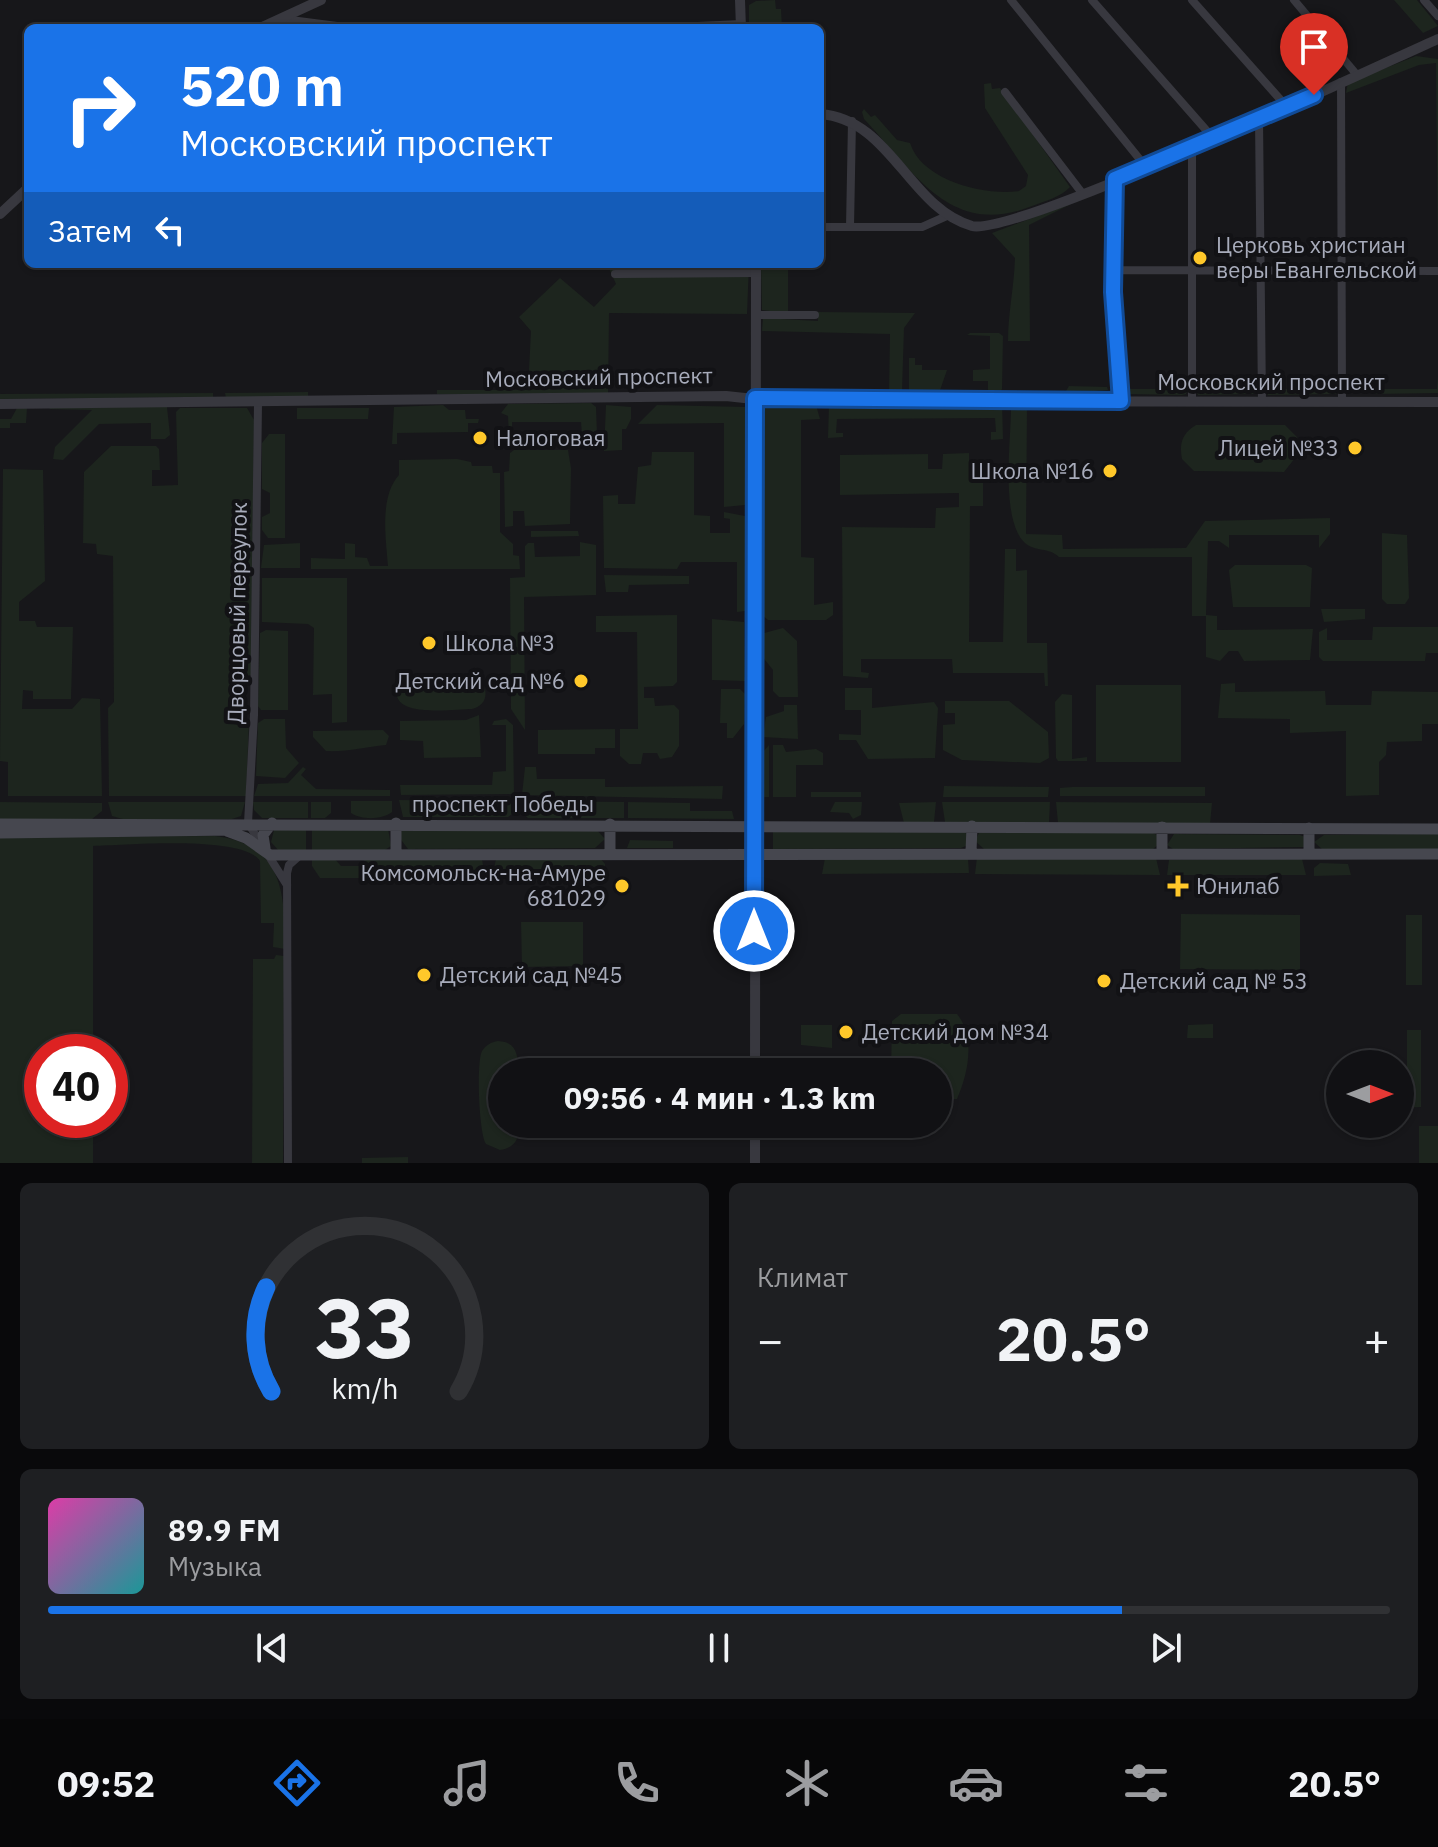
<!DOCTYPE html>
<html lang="ru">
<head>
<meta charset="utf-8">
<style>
	body { margin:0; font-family:"IBM Plex Sans",sans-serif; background:#1e1f22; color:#f1f3f6; height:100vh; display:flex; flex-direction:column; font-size:30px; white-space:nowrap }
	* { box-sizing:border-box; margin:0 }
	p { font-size:26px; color:#9c9da0 }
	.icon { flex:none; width:44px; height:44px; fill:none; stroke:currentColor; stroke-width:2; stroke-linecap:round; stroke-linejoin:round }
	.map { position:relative; height:1163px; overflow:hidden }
	.side { display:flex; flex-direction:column; gap:20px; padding:20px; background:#09090b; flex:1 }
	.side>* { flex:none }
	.banner { position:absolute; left:24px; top:24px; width:800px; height:244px; border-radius:12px; box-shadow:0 2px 6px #0004,0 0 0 2px #303134; background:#1a73e8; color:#fff; overflow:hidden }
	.needle { width:52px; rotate:90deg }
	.fabs { position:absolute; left:1326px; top:1050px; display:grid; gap:16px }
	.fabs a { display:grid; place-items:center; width:88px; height:88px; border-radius:50%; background:#111114; box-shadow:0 2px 6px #0004,0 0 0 2px #303134; font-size:40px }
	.speed { position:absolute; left:24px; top:1034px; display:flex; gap:16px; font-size:40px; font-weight:700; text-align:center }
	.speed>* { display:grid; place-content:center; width:104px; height:104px; border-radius:50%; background:#111114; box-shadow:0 2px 6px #0004,0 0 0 2px #303134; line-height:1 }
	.speed .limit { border:12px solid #d22; background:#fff; color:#111 }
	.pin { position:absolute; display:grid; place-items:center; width:68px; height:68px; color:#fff; margin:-82px -34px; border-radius:50% 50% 50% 0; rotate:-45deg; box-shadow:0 0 8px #0007 }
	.pin .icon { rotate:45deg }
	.me { position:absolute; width:88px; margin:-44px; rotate:0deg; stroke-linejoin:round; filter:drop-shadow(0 0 6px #0008) }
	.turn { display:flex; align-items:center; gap:28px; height:168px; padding:0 24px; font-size:36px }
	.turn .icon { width:104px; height:104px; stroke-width:2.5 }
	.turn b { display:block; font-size:56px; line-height:68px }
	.then { display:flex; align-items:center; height:76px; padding:0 24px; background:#0003; gap:16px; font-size:30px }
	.big { font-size:60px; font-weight:700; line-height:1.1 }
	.side .card { flex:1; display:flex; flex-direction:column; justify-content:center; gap:12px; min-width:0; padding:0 28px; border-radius:12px; background:#1e1f22 }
	.side .dial { align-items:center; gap:0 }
	.dial svg { height:208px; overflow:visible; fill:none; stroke:#303134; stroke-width:7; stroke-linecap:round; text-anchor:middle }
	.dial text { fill:#f1f3f6; stroke:none }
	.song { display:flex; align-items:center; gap:24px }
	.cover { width:96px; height:96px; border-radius:12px; background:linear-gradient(135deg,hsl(320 70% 55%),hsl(180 70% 35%)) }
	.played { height:8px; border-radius:4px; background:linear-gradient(90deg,#1a73e8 80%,#303134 80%) }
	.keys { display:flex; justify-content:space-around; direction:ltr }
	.heat { display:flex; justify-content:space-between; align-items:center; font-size:44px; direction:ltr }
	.side .tiles { flex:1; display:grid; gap:20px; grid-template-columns:1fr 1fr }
	.card:last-child { grid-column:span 2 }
	.trip { position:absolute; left:488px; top:1058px; width:464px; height:80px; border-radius:40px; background:#111114; box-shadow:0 2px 6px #0004,0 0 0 2px #303134; font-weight:700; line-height:80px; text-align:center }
	.dock { display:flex; height:128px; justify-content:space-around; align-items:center; background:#070708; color:#9c9da0 }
	.dock .icon { width:56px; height:56px }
	.dock .selected { color:#1a73e8 }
	.dock b { font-size:36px; color:#f1f3f6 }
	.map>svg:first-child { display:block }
	.green { fill:#1d251e }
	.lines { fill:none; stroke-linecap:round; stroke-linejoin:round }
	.minor { stroke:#38383f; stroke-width:8 }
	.tertiary { stroke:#38383f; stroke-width:10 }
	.secondary { stroke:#46474f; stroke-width:11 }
	.route-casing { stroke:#114b97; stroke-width:20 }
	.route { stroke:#1a73e8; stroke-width:14 }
	.poi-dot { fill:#ffc82a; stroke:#121215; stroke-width:3 }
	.labels { text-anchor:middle; stroke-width:8; stroke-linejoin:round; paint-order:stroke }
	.poi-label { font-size:22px; fill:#a8acbb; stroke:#121215; text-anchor:start }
	.street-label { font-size:22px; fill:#a8acbb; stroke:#121215 }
</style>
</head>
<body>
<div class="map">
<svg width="1438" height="1163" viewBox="0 0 1438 1163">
	<rect width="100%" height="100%" fill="#17171a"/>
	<!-- green -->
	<path class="green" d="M775 0 776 9H781L782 28H749V5L756 1Z
		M1394 0H1417L1438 26 1423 33Z
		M1416 56 1438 59V268L1436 63 1419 65 1346 93 1348 83Z
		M991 83 992 89 1000 88 1070 187C1061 197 1045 201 1032 206 951 239 914 172 864 119L862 112 864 109 871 117 875 115 897 140 910 143C922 181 985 196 1019 191L1026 186 1028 175 985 108 984 84Z
		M1073 203 1029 225 1030 341H1008C1008 314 1014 287 1015 258L992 233Z
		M607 264H749L747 314 609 313 608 394H437V390H528L531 331 519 317 560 278 594 307 616 284Z
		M761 264H788V313L762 310Z
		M818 312 915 313 904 328 902 391 889 395 890 334 762 331 763 318 818 321Z
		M970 333H999L1003 336 1002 389 999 394H988V381H973V370L990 369V336L967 335Z
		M909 358H915V365H922V370H947L939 393 909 391Z
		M1438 376V393L1374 394V389H1437Z
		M1069 386 1107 387 1108 390 1070 393 1066 391Z
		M1123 389H1187L1186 394 1182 395 1127 394Z
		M1196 389H1259L1258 394H1253L1198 395Z
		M1265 389H1338L1336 394 1268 395Z
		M308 392V397L226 398 225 393Z
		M213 393V397L0 399V394Z
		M1002 402 1003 439 991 440V432H996L995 418 837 419 836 433H843V437L828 438 829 404Z
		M591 403 596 407 597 435H582L581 422H512V436H509L508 416 501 413 508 404Z
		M443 405 449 410H465L466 419H479L478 423H468V432L397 433V444H392L394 407Z
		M606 405 631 407V419L626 429H622V450L604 451Z
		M657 405 746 407 745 505 724 507V423L638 424Z
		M816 405 820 419 801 420V557L814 558V605L833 602V615L826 620H768L762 615V410L766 406Z
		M51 407H167L170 435 165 439H151V423L99 424 63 460 53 459 55 447 92 410 49 409Z
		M17 408H27L26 423H10V428H0V419H11Z
		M180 408H247L254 420 251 675 234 677 232 718 249 722 246 796H109L108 708 114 702 113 556 97 554 96 544 83 543 84 472 111 446H156L159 449 160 470H152V486L178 485 176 412Z
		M297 408H369L368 419H297Z
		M1011 408H1027L1026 534 1062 535 1063 549 1186 548 1205 521 1330 518V534L1319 548V535H1229V548L1219 541H1208L1206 615 1217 616V630L1313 629 1310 660 1244 661 1238 651H1229L1220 661 1206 657V616H1192V557H1059C1049 547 1035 552 1025 543 1000 520 1011 441 1011 408Z
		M1196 425H1285L1297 437 1299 453 1284 472 1194 471 1182 459C1179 444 1182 433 1196 425Z
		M269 434H285V538H268L262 530V517L270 513V493L262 489V443Z
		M514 450H568L571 468 570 524 525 526 524 511H513V526L505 527 504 472 509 471 510 453Z
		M652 452H694V515L710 516V533H730V519L724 518V512L745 516 748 606 745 611 737 612V562H681L677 569 604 568 603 496 618 495V504H635L638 467 651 465Z
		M969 453V469H983V506H970L969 642H1003L1005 549H1016V571L1027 570V643H1047L1048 686H1045L1044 673H953L952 659H861V672L869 673 868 678 843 676 842 527 935 528 936 508 959 507V493L840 495V455L928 454V469H942L943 454Z
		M457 459 471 462 472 466H492L493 473H500V532L513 544V555L519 556 520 569H311V558L345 559V543L355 544V557L367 558 370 566H388C386 539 379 497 399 475V460Z
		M3 469 43 470 45 581 19 602V621H35L37 627H73L71 699H33V691L23 690 22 709H72L82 698 100 699 102 796H8V762L0 761Z
		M531 531H578L579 536 531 537Z
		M1382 533 1407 535 1409 598 1405 604H1387L1382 599Z
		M580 542 596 545V595L524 597 525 730 511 709 510 578 525 577V546L528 543H534L535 557 580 556Z
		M300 543V568H261L264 545Z
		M1235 565H1306L1312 568 1310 607H1233L1229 570Z
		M604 575 689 576V584L629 585 628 592H606Z
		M262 578H347V722L332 723V694L313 695 314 628 308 624 262 622Z
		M1321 609H1365V619L1324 622Z
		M677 615V682L673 686 644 687V698H654L655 706 674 705 679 710V746L672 757 660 759 657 753H643L641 764H629L620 756V729H638L637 632H596V616Z
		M712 619 744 622 745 681 712 680Z
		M1373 627H1438V653H1426L1425 661H1323L1319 657V632L1327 628V640H1372Z
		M783 628 797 641 798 697H779L773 691V670L761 655 764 633Z
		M266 630 288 631V710H261L258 706 260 633Z
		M409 677H472L484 686C488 697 484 706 472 709 455 709 393 718 397 691 398 683 403 680 409 677Z
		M1235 683V692L1325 691 1326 705H1371L1372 691 1438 692V724H1422V741L1387 742 1386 755 1379 762V795L1346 796V731L1290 733V719L1218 718 1221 684Z
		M1096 685H1181V762H1096Z
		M845 688H872V708L934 702 938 708 935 758 868 759 856 740H839V734L861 735V710H845Z
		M721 689H740L745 694 744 724 733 738H727V723H720Z
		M1062 694 1072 695V759L1087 757V761H1058L1056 758 1055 702Z
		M945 701H1009L1048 732 1049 758 1040 763 962 760 943 750V725L955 724V713H945Z
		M784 705H797L798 739 763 737 766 717 784 711Z
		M479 715 481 757 424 758 423 741 400 740V721L466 720Z
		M264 719H285L286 748 299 763 285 778 256 776 258 723Z
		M506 719 513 725 514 794 401 795 400 785H492L493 772 506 771V725H492L494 721Z
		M615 729V748H595V754H538V730Z
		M383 730 389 736 386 745C365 747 347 752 326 751L313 737V731Z
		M769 745V797H762V753Z
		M773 745H783L786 752 816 749 823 753V765H796V797H773Z
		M303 767 306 769 301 775 316 789 390 790V796H254L258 784 288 783Z
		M525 767H536L537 779H605V787L723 786 722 799 522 795Z
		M944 786 1049 787 1048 797H943Z
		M1072 787H1205V796H1060V788Z
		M811 792H861V797H811Z
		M399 800 515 801V812L508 817H403Z
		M351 801H392V812C382 820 361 820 351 813Z
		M522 801 624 802V818H528L522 813Z
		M0 802 102 803V811L92 819 0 820Z
		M108 802H245L241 816 232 819 126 820 112 816Z
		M253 802H308V818H262L254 810Z
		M311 802H331V813L325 818H311Z
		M628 802 690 803V811H732L734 819 628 818Z
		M835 802H862L861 815 853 819 849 813 830 812Z
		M936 802 934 822 904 823 899 803Z
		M942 802H1050L1049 823 945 822Z
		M1056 802 1212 803 1210 824 1058 823Z
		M306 827V851L278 850 271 842 274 830Z
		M312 827 388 828 391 846 385 850 312 851Z
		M594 827 605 839 595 848 408 849 399 837 402 830Z
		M773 831 964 832 968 835V845L961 848 773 849Z
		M979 833H1153L1157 835 1158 845 1153 849H984L975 841Z
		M1174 834 1300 835 1305 837 1304 847 1173 849 1167 845Z
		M1438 834V849H1322L1314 842 1324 835Z
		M215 836C283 844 285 893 285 949L273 947 274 923H261L260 861C243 835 127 845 93 846V1052H42V1120H93V1163H0V837Z
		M630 840 673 841V848H627Z
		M977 857 1156 858 1160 875 975 874Z
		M312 858H334L341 866H359L366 858 482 859 485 878H320L312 866Z
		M600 858 605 864V877L492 878 496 859Z
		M825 858 968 859 969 873 822 874Z
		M1302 859 1306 875H1167L1169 860Z
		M1320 863 1348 864 1351 875 1314 876V868Z
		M1181 914 1300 915V970L1180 969Z
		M1406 915H1422V985H1406Z
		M521 922H583V966L522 967Z
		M276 955 284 956 283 1163H252L253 959H274Z
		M901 1014H957C976 1037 968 1074 957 1099H938V1072H891L892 1021Z
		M1213 1024V1038H1187L1188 1025Z
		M801 1025H832V1048L801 1045Z
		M1407 1030H1421V1107L1400 1108V1074H1407Z
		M498 1041C517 1042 518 1055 518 1072H502V1124H519C520 1138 515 1148 500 1150L486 1144C479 1134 476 1063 482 1051 486 1045 491 1042 498 1041Z
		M832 1058V1072H801V1060Z
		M1419 1126H1438V1163H1419Z
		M408 1157V1163H362V1158Z"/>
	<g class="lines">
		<!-- minor -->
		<path class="minor" d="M1011 0 1146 167
			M1092 0 1214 139
			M1192 0 1287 107
			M1294 0 1357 75
			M1424 0 1438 16
			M283 19 337 26 457 28
			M654 28 741 24
			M1341 82 1342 402
			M1005 92 1082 193
			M1259 119 1262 402
			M1192 148V402
			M1115 179 1113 270 1121 401
			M820 227H922L949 215
			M850 227 852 121
			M1113 270 1438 271
			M615 274 756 273
			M755 315H815
			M258 403 254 715 248 823 287 885
			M288 1163 287 873 289 865 298 857"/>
		<!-- tertiary -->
		<path class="tertiary" d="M740 0 741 28
			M260 28 321 0
			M820 114C891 119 909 208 972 226 1014 237 1375 67 1438 39
			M0 214 28 188
			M0 404 726 396 772 401 1438 402
			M755 1072 756 264
			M755 1124V1163"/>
		<!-- secondary -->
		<path class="secondary" d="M396 823V854
			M0 824 1438 829
			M610 824V854
			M1162 827V853
			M227 831 246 838 270 855 1438 854
			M0 833 233 830
			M265 848 263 835 272 823
			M971 852 972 826
			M1309 854V828"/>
	</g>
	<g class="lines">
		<!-- route casing -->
		<g class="route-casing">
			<path id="route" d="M754 931 755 398 1121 401 1113 292 1115 179 1314 95"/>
		</g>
		<!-- route -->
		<use href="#route" class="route"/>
	</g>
	<!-- markers -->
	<g class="poi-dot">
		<circle cx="1200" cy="258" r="8"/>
		<circle cx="480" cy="438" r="8"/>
		<circle cx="1355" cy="448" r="8"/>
		<circle cx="1110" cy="471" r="8"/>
		<circle cx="429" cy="643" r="8"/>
		<circle cx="581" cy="681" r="8"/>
		<circle cx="622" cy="886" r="8"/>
		<path d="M1174 874h8v8h8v8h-8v8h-8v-8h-8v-8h8z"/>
		<circle cx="424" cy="975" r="8"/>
		<circle cx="1104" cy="981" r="8"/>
		<circle cx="846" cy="1032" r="8"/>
	</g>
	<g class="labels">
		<!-- poi labels -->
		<g class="poi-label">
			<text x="1216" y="253">Церковь христиан<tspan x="1216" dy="25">веры Евангельской</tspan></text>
			<text x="496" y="446">Налоговая</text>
			<text x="1339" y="456" text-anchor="end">Лицей №33</text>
			<text x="1094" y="479" text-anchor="end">Школа №16</text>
			<text x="445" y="651">Школа №3</text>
			<text x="565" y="689" text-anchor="end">Детский сад №6</text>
			<text x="606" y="881" text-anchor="end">Комсомольск-на-Амуре<tspan x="606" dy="25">681029</tspan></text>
			<text x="1196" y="894">Юнилаб</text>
			<text x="440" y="983">Детский сад №45</text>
			<text x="1120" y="989">Детский сад № 53</text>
			<text x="862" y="1040">Детский дом №34</text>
		</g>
		<!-- street labels -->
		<g class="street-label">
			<text transform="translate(599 377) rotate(-1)" y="8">Московский проспект</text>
			<text x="1271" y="390">Московский проспект</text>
			<text transform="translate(237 613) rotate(-89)" y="8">Дворцовый переулок</text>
			<text x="503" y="812">проспект Победы</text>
		</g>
	</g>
</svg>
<div class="fabs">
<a><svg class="needle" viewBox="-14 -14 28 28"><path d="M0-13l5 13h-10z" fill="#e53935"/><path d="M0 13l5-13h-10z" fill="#9c9da0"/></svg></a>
</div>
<div class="speed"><div class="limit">40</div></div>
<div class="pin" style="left:1314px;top:95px;background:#d93025"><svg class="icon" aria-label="arrive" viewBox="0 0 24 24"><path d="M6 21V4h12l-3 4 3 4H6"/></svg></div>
<svg class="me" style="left:754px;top:931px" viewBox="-20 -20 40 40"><circle r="17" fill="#1a73e8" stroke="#fff" stroke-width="3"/><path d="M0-11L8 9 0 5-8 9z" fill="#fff"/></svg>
<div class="trip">09:56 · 4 мин · 1.3 km</div>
<div class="banner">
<div class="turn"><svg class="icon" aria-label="right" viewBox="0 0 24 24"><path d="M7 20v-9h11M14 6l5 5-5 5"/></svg><div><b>520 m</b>Московский проспект</div></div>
<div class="then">Затем<svg class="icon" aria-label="left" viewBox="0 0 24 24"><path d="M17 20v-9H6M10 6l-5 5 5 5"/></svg></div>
</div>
</div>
<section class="side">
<div class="tiles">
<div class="card dial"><svg viewBox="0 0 100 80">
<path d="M14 69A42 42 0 1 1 86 69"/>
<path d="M14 69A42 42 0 0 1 12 29" stroke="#1a73e8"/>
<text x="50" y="56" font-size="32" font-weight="700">33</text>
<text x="50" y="72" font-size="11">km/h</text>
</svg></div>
<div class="card"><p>Климат</p>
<div class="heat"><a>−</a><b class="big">20.5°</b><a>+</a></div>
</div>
<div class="card">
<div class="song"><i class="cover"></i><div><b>89.9 FM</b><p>Музыка</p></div></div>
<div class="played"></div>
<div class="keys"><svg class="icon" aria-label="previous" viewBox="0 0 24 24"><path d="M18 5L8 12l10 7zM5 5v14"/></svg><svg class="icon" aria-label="pause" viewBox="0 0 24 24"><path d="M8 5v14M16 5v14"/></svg><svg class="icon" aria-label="next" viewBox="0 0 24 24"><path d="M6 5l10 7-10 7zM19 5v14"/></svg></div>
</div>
</div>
</section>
<nav class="dock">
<b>09:52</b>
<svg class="icon selected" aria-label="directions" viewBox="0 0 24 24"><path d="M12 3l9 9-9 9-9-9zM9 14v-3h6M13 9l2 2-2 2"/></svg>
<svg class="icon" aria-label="music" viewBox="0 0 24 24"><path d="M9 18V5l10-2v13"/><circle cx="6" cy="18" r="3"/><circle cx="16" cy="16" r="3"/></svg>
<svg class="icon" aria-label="phone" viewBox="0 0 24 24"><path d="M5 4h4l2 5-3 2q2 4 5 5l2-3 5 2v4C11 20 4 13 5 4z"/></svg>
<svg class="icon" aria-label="climate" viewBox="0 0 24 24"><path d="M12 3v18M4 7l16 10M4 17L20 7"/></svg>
<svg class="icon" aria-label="car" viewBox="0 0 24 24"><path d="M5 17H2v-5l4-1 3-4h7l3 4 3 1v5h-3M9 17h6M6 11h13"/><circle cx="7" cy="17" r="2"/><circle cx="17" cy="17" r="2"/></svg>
<svg class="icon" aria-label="filters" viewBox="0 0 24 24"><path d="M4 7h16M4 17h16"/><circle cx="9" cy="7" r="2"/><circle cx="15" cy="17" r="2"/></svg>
<b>20.5°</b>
</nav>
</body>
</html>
